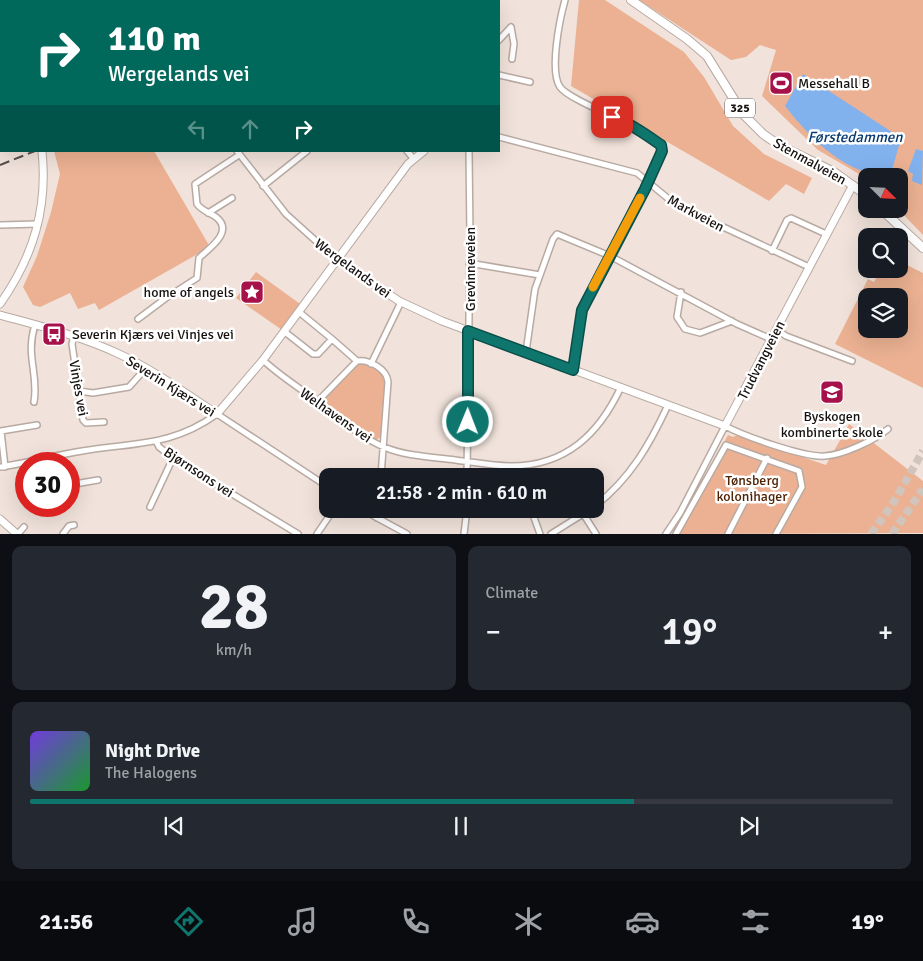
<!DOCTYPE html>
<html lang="en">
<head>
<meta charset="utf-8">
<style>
	body { margin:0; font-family:Signika,sans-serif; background:#242831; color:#f1f3f6; height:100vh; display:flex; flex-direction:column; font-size:19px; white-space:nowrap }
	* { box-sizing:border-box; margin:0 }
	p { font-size:16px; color:#9ea1a6 }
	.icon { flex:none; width:28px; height:28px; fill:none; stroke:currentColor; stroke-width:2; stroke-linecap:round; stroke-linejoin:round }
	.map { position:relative; height:534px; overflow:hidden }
	.sheet { display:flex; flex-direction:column; gap:12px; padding:12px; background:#0d0f14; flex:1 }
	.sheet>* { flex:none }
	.banner { position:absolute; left:0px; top:0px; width:500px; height:152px; box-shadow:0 5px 20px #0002; background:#00695c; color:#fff; overflow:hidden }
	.needle { width:32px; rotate:114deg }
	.tools { position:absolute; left:858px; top:168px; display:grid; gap:10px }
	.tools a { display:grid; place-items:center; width:50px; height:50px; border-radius:10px; background:#171b24; box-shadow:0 5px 20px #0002; font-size:25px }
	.speed { position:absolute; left:15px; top:452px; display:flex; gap:10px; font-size:25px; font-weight:700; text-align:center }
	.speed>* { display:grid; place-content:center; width:65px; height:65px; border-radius:50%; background:#171b24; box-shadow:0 5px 20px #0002; line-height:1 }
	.speed .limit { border:8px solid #d22; background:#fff; color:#111 }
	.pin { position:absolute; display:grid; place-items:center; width:42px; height:42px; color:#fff; margin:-21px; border-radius:10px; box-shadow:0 2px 8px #0006 }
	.me { position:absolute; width:55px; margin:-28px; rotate:1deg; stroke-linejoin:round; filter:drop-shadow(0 0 4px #0008) }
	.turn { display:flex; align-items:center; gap:18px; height:105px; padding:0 25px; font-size:22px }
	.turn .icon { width:65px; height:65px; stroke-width:2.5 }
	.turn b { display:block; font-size:35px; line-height:42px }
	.lanes { display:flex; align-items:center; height:48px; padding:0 25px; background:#0003; justify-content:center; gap:25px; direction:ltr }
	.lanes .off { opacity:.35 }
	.big { font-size:38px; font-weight:600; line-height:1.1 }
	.sheet .tile { flex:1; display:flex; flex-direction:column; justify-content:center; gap:8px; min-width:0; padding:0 18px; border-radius:10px; background:#242831 }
	.sheet .dial { align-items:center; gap:0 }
	.dial b { font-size:65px; line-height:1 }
	.song { display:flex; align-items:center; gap:15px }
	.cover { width:60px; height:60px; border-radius:8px; background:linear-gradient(135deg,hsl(260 70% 55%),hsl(130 70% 35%)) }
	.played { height:5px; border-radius:2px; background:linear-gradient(90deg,#0f766e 70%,#363941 70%) }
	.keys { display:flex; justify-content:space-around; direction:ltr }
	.heat { display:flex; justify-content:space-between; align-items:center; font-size:28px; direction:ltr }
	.sheet .tiles { flex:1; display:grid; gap:12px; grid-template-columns:1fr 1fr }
	.tile:last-child { grid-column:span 2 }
	.trip { position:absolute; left:319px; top:468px; width:285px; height:50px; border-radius:10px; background:#171b24; box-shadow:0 5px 20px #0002; font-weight:600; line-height:50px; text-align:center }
	.tabs { display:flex; height:80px; justify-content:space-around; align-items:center; background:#090b0e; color:#9ea1a6 }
	.tabs .icon { width:35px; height:35px }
	.tabs .on { color:#0f766e }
	.tabs b { font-size:22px; color:#f1f3f6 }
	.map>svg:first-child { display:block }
	.green { fill:#ebb192; fill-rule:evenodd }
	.water { fill:#82b2ee }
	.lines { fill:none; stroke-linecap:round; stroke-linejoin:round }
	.primary-tunnel { stroke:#d0c4bd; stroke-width:8; stroke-dasharray:8 4; stroke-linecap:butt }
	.street-casing { stroke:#b8aaa2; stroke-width:8 }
	.secondary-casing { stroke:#b8aaa2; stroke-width:9 }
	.primary-casing { stroke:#b8aaa2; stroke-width:10 }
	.street { stroke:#fff; stroke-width:5 }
	.secondary { stroke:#fff; stroke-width:7 }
	.primary { stroke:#fff; stroke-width:8 }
	.rail { stroke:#554d49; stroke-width:2; stroke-dasharray:10 5; stroke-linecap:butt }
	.route-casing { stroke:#0a4d48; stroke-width:12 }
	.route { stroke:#0f766e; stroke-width:9 }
	.slow { stroke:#f59e0b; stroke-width:9 }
	.labels { text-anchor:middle; stroke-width:5; stroke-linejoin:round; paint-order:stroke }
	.shield { fill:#fff; stroke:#5d5958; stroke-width:1 }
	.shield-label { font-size:12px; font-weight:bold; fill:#171210 }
	.poi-label { font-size:14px; fill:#171210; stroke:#fff; text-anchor:start }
	.street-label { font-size:14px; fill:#171210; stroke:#fff }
	.park-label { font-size:14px; fill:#4e2203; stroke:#fff }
	.water-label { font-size:15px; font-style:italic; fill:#07396e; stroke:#fff }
</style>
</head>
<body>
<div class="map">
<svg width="923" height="534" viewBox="0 0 923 534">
	<rect width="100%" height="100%" fill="#f1e3db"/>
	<!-- green -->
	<path class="green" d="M579 0H605L684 52 704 77 733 126 764 154 812 178 804 194 786 184 769 201 571 86Z
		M639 0H923V235L898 209 899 176H866V178L818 150 762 96 776 50 760 45 746 57 731 60Z
		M54 151H154L210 247 99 310 95 303 78 309 70 293 40 307 33 305 23 287 37 256 51 212 60 174Z
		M899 261 923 273V388L835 344 868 279 874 282 881 269H899ZM866 296H899V329H866Z
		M256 272 303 306 285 332 236 298Z
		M365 363 381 372 386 383 381 437 376 440 323 402 325 397 357 364Z
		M849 424 923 481V533L674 534 728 435 733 437 737 435 826 465Z"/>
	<!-- water -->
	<path class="water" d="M803 74 901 138 891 174C881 173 869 173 860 170 830 159 804 130 785 106Z
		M916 149 923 151 922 185 912 181 913 174 908 171Z"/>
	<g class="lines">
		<!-- primary-tunnel -->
		<path class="primary-tunnel" d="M871 534 892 505 923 451
			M892 534 923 489"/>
		<!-- street casing -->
		<g class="street-casing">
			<path id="street" d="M145 0 146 1
				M565 0C560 18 549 71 560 87 568 99 622 119 638 129 645 134 657 140 662 148L645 189 598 276 582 310 573 370
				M104 1 105 0
				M172 1 173 0
				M236 1 239 0
				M415 1 417 0
				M499 40 511 27 514 44 512 59
				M499 75 530 82
				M0 109H1
				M499 137 637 173 676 205 809 267
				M237 151 286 214 337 260
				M407 151 413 158
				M263 186 307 151
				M208 213 232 198
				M0 225 38 224
				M772 251 787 220 791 218 826 234
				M469 263 540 275
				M681 292 677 317 685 329 700 333 732 321
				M138 319 166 298 197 278 199 258C208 249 235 232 216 217 209 212 202 211 197 204L195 184 239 155
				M776 329 786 336 852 361
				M285 332 313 354H318L332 339 299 312
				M74 336 72 344 83 420 86 423 104 422
				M332 339 357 361
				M526 352 535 289 553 239 557 234 610 256 737 324 771 339
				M263 360C280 376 300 388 318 402 339 417 359 437 384 447 405 456 431 457 455 460 473 462 492 466 511 466 566 466 599 434 621 387
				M371 364 401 302
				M79 391 93 393 129 387 146 368
				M34 402C39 374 25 356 35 325
				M317 402 357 361C369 359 387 369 388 382L381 476
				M156 441 159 447 173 458 298 534
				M524 466 525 476
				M0 467C28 463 55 455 82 451 135 442 171 447 217 414L328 487
				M5 467 1 431 37 425
				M467 476 470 237 469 151
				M69 485 98 480
				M595 506C630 479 650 444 668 405
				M150 507 173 458
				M361 509 407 534
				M531 509 540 534
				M584 515 596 534
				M377 518 378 509
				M18 534 24 527
				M63 534 69 526 74 525
				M317 534 334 509
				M464 534 467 509
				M551 534 591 509
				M666 534 680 513 725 426C744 436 805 458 825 456 843 455 875 440 888 429
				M676 534 726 445 799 471 802 487 776 534
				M728 534 767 458"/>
		</g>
		<!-- secondary casing -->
		<g class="secondary-casing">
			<path id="secondary" d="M27 0V1
				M467 1V0
				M337 260 399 301 442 321 725 426 853 185
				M0 304C33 257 48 209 42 151
				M0 315C40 326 81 336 119 354 154 370 185 393 217 414L263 360 408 164 424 151
				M0 519 17 534"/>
		</g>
		<!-- primary casing -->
		<g class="primary-casing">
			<path id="primary" d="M631 0 687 39 707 56 743 114 763 134 779 145 834 172 866 195
				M881 209 923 248"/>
		</g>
		<!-- street -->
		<use href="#street" class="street"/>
		<!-- secondary -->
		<use href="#secondary" class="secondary"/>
		<!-- primary -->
		<use href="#primary" class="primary"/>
		<!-- rail -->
		<path class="rail" d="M304 1 306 0
			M0 165 35 151"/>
	</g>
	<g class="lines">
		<!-- route casing -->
		<g class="route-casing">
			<path id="route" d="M468 422V331L573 370 582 310 645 189 662 151 661 145C645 134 630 123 612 117"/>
		</g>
		<!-- route -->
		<use href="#route" class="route"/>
		<!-- slow -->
		<path class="slow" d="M593 287 640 198"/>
	</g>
	<!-- icons -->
	<defs>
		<g id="stadium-square" transform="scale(1.25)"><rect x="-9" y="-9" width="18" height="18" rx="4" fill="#a6114a" stroke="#fff"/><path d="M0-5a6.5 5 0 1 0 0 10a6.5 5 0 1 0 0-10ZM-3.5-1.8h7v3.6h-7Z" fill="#fff"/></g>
		<g id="sight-square" transform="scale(1.25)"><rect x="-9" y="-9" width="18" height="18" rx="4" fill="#a6114a" stroke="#fff"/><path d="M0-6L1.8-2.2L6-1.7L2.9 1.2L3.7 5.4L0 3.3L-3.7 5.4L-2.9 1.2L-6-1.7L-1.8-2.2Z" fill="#fff"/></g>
		<g id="bus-square" transform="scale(1.25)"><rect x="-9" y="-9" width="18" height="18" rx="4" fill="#a6114a" stroke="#fff"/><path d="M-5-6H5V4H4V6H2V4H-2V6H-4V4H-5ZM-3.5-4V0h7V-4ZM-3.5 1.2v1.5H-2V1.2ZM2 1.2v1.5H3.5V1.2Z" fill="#fff"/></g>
		<g id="school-square" transform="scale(1.25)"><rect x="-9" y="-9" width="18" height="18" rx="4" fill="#a6114a" stroke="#fff"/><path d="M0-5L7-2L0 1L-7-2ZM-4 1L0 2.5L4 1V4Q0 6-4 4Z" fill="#fff"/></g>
	</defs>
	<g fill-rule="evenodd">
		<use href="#stadium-square" x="781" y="83"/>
		<use href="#sight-square" x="252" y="292"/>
		<use href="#bus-square" x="54" y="334"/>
		<use href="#school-square" x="832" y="392"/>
	</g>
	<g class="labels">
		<!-- shield labels -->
		<rect class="shield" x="725" y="98.5" width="30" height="19" rx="4"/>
		<g class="shield-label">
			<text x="740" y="112">325</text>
		</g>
		<!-- poi labels -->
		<g class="poi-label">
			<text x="798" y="88">Messehall B</text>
			<text x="234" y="297" text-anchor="end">home of angels</text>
			<text x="72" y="339">Severin Kjærs vei Vinjes vei</text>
			<text x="832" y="421" text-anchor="middle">Byskogen<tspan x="832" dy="16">kombinerte skole</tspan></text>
		</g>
		<!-- street labels -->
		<g class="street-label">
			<text transform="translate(810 161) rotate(29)" y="5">Stenmalveien</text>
			<text transform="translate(696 213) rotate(28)" y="5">Markveien</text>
			<text transform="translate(353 268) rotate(36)" y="5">Wergelands vei</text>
			<text transform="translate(470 269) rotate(-90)" y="5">Grevinneveien</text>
			<text transform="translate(761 360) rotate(-63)" y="5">Trudvangveien</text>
			<text transform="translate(171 386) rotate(32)" y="5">Severin Kjærs vei</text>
			<text transform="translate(79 388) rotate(80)" y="5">Vinjes vei</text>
			<text transform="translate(336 415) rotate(35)" y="5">Welhavens vei</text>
			<text transform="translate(199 472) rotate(33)" y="5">Bjørnsons vei</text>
		</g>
		<!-- park labels -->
		<g class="park-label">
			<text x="752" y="485">Tønsberg<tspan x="752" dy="16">kolonihager</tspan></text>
		</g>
		<!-- water labels -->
		<g class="water-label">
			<text x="855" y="142">Førstedammen</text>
		</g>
	</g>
</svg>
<div class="tools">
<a><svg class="needle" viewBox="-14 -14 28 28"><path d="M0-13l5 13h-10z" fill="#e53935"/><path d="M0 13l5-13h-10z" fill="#9ea1a6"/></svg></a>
<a><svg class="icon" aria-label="search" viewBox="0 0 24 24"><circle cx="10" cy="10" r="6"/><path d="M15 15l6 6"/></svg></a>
<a><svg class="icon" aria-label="layers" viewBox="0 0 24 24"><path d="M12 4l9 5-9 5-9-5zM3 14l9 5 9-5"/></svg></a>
</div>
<div class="speed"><div class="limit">30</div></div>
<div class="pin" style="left:612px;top:117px;background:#d93025"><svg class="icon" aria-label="arrive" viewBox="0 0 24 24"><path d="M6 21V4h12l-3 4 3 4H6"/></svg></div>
<svg class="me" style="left:468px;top:422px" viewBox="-20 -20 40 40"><circle r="17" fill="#0f766e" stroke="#fff" stroke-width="3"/><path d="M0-11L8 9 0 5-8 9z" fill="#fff"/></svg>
<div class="trip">21:58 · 2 min · 610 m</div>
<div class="banner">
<div class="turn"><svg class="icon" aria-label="right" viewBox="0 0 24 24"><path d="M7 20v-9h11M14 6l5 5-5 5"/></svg><div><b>110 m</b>Wergelands vei</div></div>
<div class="lanes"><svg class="icon off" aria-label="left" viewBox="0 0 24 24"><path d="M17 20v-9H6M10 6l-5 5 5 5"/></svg><svg class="icon off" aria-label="ahead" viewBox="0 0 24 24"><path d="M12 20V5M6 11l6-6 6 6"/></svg><svg class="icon" aria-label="right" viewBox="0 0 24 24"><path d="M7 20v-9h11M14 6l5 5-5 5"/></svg></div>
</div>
</div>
<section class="sheet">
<div class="tiles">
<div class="tile dial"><b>28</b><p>km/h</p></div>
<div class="tile"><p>Climate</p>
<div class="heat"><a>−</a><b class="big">19°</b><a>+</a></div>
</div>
<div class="tile">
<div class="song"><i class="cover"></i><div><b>Night Drive</b><p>The Halogens</p></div></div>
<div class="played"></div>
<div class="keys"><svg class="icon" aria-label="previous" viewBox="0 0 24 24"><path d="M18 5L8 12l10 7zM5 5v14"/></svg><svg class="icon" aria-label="pause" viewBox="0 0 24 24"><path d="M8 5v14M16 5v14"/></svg><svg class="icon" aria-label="next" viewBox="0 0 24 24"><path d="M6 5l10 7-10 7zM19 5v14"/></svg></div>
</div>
</div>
</section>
<nav class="tabs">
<b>21:56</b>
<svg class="icon on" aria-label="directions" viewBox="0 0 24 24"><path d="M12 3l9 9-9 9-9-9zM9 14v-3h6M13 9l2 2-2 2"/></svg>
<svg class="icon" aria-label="music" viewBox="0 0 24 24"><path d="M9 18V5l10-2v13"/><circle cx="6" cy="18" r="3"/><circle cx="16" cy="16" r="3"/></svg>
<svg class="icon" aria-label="phone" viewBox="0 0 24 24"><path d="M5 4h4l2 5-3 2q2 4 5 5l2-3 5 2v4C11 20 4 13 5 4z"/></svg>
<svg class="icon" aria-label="climate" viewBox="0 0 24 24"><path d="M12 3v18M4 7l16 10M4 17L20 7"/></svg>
<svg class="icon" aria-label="car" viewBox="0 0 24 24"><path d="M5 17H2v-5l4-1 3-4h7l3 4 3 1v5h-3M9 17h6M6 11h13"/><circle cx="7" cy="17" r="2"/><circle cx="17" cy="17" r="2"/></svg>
<svg class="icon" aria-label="filters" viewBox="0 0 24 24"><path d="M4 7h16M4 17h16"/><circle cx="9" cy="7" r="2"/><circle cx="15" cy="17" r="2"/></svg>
<b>19°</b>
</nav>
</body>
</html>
